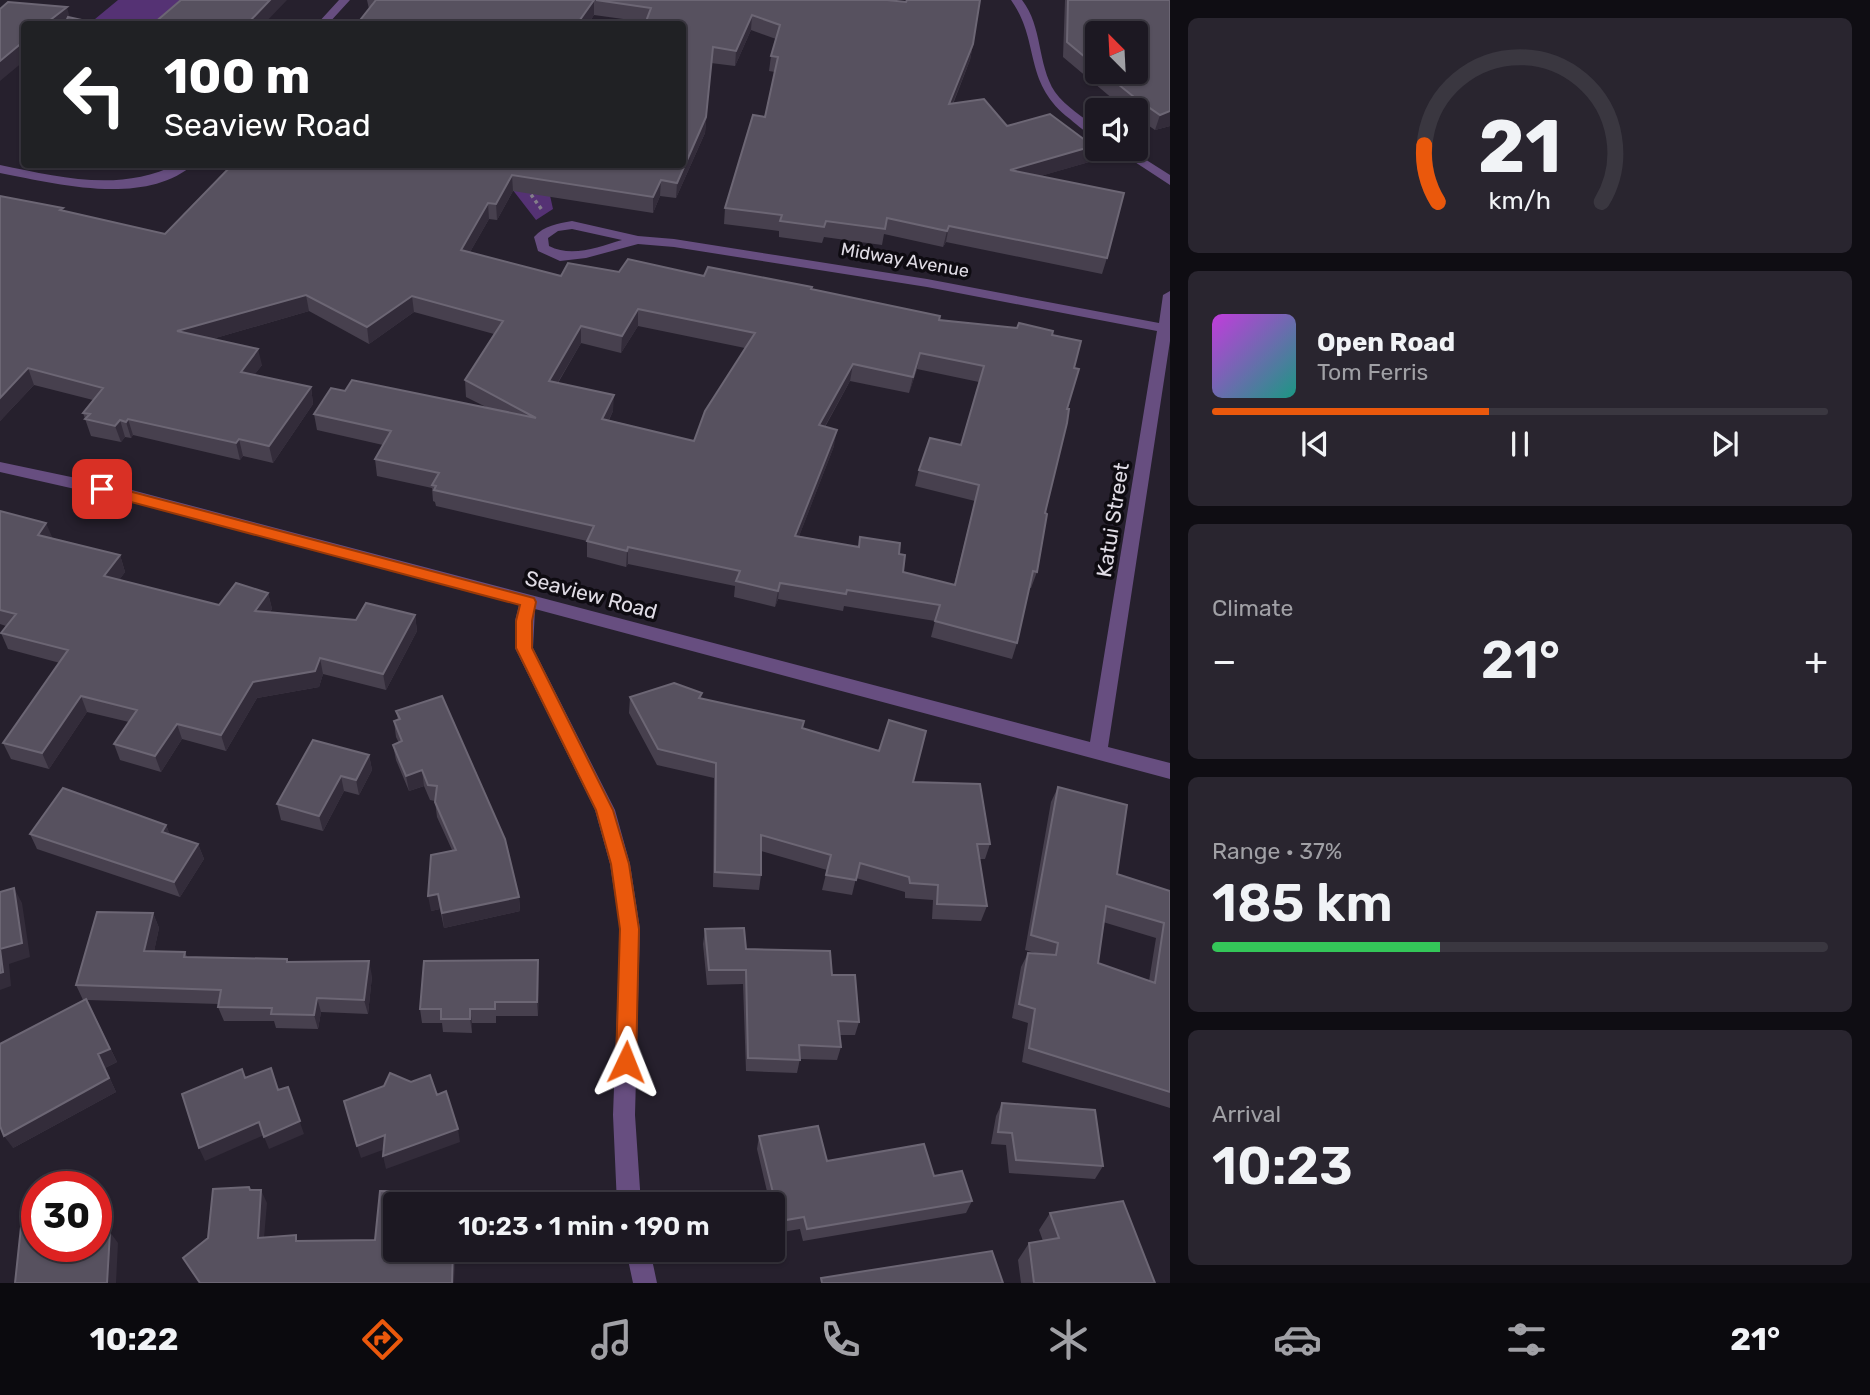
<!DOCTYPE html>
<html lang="en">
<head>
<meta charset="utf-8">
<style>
	body { margin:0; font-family:Rubik,sans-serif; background:#29252f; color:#f1f3f6; height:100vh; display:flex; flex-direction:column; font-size:26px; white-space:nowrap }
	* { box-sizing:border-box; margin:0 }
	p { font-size:23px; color:#a0a0a5 }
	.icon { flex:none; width:38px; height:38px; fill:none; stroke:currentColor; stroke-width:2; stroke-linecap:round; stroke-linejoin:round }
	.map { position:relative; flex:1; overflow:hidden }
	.sheet { display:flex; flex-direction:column; gap:18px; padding:18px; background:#0f0d13; width:700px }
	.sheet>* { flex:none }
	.guide { position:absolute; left:21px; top:21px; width:665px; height:147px; border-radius:7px; box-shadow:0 2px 5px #0004,0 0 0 2px #3a3740; background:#202124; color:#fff; overflow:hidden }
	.needle { width:46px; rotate:336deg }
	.fabs { position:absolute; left:1085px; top:21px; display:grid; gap:14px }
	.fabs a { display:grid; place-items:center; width:63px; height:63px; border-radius:7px; background:#1c1822; box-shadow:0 2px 5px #0004,0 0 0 2px #3a3740; font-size:35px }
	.speed { position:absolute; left:21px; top:1171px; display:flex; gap:14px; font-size:35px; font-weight:700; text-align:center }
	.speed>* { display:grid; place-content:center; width:91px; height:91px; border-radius:50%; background:#1c1822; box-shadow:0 2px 5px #0004,0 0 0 2px #3a3740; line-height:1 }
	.speed .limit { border:10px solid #d22; background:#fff; color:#111 }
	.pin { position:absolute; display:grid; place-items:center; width:60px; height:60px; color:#fff; margin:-30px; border-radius:14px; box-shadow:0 4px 10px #0006 }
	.me { position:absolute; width:77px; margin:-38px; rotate:2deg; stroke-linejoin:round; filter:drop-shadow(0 0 5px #0008) }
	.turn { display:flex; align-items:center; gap:24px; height:147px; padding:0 28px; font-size:32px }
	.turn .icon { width:91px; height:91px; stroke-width:2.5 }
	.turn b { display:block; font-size:49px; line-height:60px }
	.big { font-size:52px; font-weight:600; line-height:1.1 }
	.sheet .card { flex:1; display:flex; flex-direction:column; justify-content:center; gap:10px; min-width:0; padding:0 24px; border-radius:10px; background:#29252f }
	.sheet .dial { align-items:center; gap:0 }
	.dial svg { height:182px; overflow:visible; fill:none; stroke:#3a3740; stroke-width:7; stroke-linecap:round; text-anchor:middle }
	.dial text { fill:#f1f3f6; stroke:none }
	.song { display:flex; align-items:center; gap:21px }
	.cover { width:84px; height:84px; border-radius:10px; background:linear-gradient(135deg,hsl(290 70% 55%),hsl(170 70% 35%)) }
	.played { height:7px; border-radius:4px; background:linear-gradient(90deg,#ea580c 45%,#3a3740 45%) }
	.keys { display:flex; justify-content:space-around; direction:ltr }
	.heat { display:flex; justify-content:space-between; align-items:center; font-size:38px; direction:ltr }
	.charge { height:10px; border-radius:5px; background:linear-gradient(90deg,#34c759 37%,#3a3740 0) }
	.trip { position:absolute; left:383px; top:1192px; width:402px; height:70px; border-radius:7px; background:#1c1822; box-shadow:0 2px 5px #0004,0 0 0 2px #3a3740; font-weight:600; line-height:70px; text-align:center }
	.menu { display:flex; height:112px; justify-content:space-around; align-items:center; background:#0b0a0e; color:#a0a0a5 }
	.menu .icon { width:49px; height:49px }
	.menu .current { color:#ea580c }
	.menu b { font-size:32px; color:#f1f3f6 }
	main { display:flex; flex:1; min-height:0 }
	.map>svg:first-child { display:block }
	.green { fill:#553274 }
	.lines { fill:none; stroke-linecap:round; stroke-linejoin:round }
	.path { stroke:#837e89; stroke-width:3.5; stroke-dasharray:3.5 3.5; stroke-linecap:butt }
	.street { fill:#674e80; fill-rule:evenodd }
	.wall { fill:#47404e; fill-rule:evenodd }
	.shaded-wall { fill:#332c3a }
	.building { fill:#57515f; stroke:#6c6674; stroke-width:2; fill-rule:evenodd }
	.route { fill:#ea580c; stroke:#983908; stroke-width:2 }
	.labels { text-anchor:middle; stroke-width:7; stroke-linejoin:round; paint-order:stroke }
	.far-street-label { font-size:18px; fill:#e0dce5; stroke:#0e0b11 }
	.street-label { font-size:21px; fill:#e0dce5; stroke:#0e0b11 }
</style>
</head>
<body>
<main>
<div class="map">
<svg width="1170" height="1283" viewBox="0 0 1170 1283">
	<rect width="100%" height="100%" fill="#26202d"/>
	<!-- green -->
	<path class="green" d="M118 0H206L186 24H89Z
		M499 172 545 173 553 209 536 220Z"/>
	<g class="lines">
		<!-- path -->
		<path class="path" d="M527 189 542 210"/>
		<!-- street -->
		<path class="street" d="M339 0H350L328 24H317Z
			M1011 0H1022C1043 27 1037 64 1055 92 1066 107 1083 117 1097 128V137C1087 134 1078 126 1070 119 1022 82 1041 42 1011 0Z
			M1115 149H1129L1170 175V185Z
			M177 164H194C145 207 57 184 0 173V165C59 177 120 193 177 164Z
			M572 221 638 236 674 239 927 279 1159 323 1163 295 1170 291V341L1108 747 1170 763V779L535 609 533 648 615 810 630 864 640 929 635 1115 641 1204H617L613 1115 620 929 610 864 595 810 515 648V621L519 605 128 501 0 472V462L128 489 1090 742 1157 331 927 287 674 247 638 244 586 258 560 261 538 251 534 237C545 225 557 224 572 221ZM572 229 622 240C598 247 572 258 549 246L548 238 558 231Z
			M626 1250H650L657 1283H633Z"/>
	</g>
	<!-- wall -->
	<path class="wall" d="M367 0H887L973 44 970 60 953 104 1089 162 1040 176 1107 258 1102 274 946 242 943 247 884 234 882 245 824 237 822 243 779 237V231L724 224 725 208 765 117 775 72 769 71 771 56 776 39 751 30 735 66 711 63 705 133 676 198 660 196 653 213 513 191 497 220 489 219 470 252 561 276 619 272 704 276 812 289 939 320 1052 335 1074 368 1067 409 1045 513 1037 572 1031 588H1029L1017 643 1012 659 931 637 935 621 844 606 843 611 778 599 775 607 734 597 735 586 628 564 626 567 587 557V541L436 506 435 502 433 501 432 488 377 476 375 459 383 445 317 430 314 414 345 391 488 408 466 397 465 380 494 334 414 312 369 344 309 311 212 339 262 365 254 375 311 387 313 404 273 463 243 456 240 460 133 435 131 438 125 437 121 442 91 436 83 413 93 400 34 385 0 421V196L63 208 64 211 165 234 233 164H682V24L645 22 594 15 588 24H357L369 9ZM638 326 745 348 694 441 609 420 613 411 558 383 581 343 621 353ZM917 369 979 382 961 445 919 470 915 486 975 501 954 585 903 572 899 554 799 536 834 446 825 427 850 381 909 393Z
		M1065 0H1170V126L1155 130 1136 117V110H1126L1063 57ZM1097 33 1136 72H1097Z
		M0 511 52 538 120 555 125 572 119 580 219 605 268 593 272 609 270 612 356 620 415 615 417 631 386 690 323 674 319 687 257 698 226 751 182 739 161 772 120 760 114 744 129 722 87 712 49 769 11 759 3 743 60 663 8 649 1 633 6 626 0 624Z
		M702 693 701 698 803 729 913 782 990 844 985 859H979L987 906 981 921 932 919 933 900 905 898V892L856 878 852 895 822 890 827 870 761 851V875L759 890 713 887 714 778 657 765 629 713 630 697Z
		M396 711 519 897 520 911 444 928 440 909 431 911 452 850 437 817 435 801 430 800 424 786 409 791 396 760 393 745 399 743 396 737 394 721 398 720Z
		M369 755 372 770 359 795 344 791 323 831 281 820 277 804Z
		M1058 787 1117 874 1170 891V1108L1022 1062 1028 1023 1012 1018 1021 967 1028 953 1038 954 1025 950 1051 802ZM1103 922 1156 938 1149 981 1098 963Z
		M166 825 170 835 198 844 204 859 180 897 37 849 30 834Z
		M153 913 159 928 154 951 185 952 187 957 288 962 372 976 368 1014 321 1012 318 1029 276 1028 274 1021H224L218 1007 219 1004 87 1000 117 1062 105 1068 116 1092 13 1148 85 1000H83L76 985Z
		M705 929 746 949 832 975 859 1022 855 1035H840L841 1047 837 1060 800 1059 797 1073 746 1071 743 984 707 985 703 944Z
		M539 975 538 1016H496V1023H472V1033L443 1032 442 1023H422L420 1009Z
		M1002 1103 1103 1166 1095 1179 1009 1173 1006 1145 991 1144 996 1116Z
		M759 1136 827 1161 934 1176 972 1201 966 1213 803 1241 800 1229 777 1233 774 1218V1204H770L757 1149Z
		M1050 1213 1155 1283H1021L1018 1260 1029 1243 1043 1241 1039 1230Z"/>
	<!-- shaded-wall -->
	<path class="shaded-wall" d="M270 0H287L264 24H247Z
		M594 0V15L588 24H577Z
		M67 7 71 22 68 24H45Z
		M752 15 751 30 735 66 736 51Z
		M24 41V61L0 81V61Z
		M973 44 970 60 946 120 949 104Z
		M711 63 705 133 676 198 677 183Z
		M1170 111V126L1155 130 1160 115Z
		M1093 146 1089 162 1007 186 1010 170Z
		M512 175 513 191 497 220 496 204Z
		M661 180 660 196 653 213V197Z
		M488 203 489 219 462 266 461 250Z
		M949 226 946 242 943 247 947 231Z
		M306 295 309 311 181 348 177 331Z
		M412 296 414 312 369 344 367 327Z
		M638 309V326L621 353 622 336Z
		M581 326V343L549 397V381Z
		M258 349 262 365 244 388 241 372Z
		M920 353 917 369 909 393 913 377Z
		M853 364 850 381 816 442 819 425Z
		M28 368 34 385 0 421V398Z
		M311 387 313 404 273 463 269 446Z
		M614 395 613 411 601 435 602 419Z
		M128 419 133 435 131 438 126 422Z
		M120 420 125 437 121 442 115 426Z
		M837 430 834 446 793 552 795 536Z
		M239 439 243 456 240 460 236 443Z
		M46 523 53 539 38 535Z
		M628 547V564L626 567 627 551Z
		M120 555 125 572 110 593 104 576Z
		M780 583 778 599 775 607 778 591Z
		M268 593 272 609 259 627 255 611Z
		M415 615 417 631 386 690 383 674Z
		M320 658 323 674 319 687 257 698 226 751 221 735 253 682Z
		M81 696 87 712 49 769 42 753Z
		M177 724 182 739 161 772 155 756Z
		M369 755 372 770 359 795 356 780Z
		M422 770 424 786 409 791 406 776Z
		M341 776 344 791 323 831 319 816Z
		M166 825 172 840 162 832Z
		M198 844 204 859 180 897 174 882Z
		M14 888 22 903 30 957 9 964 11 986 0 990V949Z
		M438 894 440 909 431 911 428 896Z
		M519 897 520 911 444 928 442 913Z
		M153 913 159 928 151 966 144 951Z
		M538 960 539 975 538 1016 537 1002Z
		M369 961 372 976 368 1014 364 1000Z
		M317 998 321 1012 318 1029 314 1015Z
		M86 999 117 1062 105 1068 116 1092 13 1148 4 1136 98 1054Z
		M470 1009 472 1023V1033L470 1019Z
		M288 1087 304 1134 269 1149 264 1137Z
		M259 1122 264 1135 205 1161 199 1148Z
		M458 1129 460 1142 386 1169 383 1156Z
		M385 1135 388 1148 361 1158 357 1146Z
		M261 1190 267 1203 263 1250 258 1238Z
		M110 1232 118 1243 116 1283H107Z
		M453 1250H456L454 1283H452Z"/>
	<!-- building -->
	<path class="building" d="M181 0H270L247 24H153Z
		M376 0H594L577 24H514L496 22 494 24H357Z
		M596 0H887L906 2 907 0H980L973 44 949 104 984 99 1007 126 1050 114 1093 146 1010 170 1124 193 1107 258 949 226 947 231 887 218 885 229 826 221 824 227 780 221 782 215 725 208 753 115 765 117 778 57 771 56 780 25 752 15 736 51 713 47 706 117 677 183 661 180 653 197 512 175 496 204 488 203 461 250 561 276 568 263 619 272 628 259 704 276 708 267 812 287 811 289 940 316 939 320 1017 328 1019 323 1053 331 1052 335 1081 341 1074 368 1079 369 1067 409H1069L1067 423 1045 513 1047 514 1037 572 1033 571 1017 643 935 621 940 605 847 590 846 594 780 583 778 591 736 581 740 571 628 547 627 551 587 541 594 526 434 490 436 486 432 485 439 473 375 459 391 431 314 414 331 388 345 391 352 380 536 418 465 380 503 321 412 296 367 327 306 295 177 331 258 349 241 372 311 387 269 446 239 439 236 443 128 419 126 422 120 420 115 426 85 419 90 414 83 413 103 388 28 368 0 398V196L63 208 60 210 165 234 233 164H682V24H645L651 8ZM638 309 755 333 705 411 694 441 602 419 614 395 549 381 581 326 622 336ZM920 353 984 366 961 445 930 438 919 470 979 485 955 585 903 572 905 555 899 554 900 543 860 537 859 547 795 536 837 430 819 425 853 364 913 377Z
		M1068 0H1170V111L1160 115 1134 97 1103 72H1136V33H1097V67L1067 42Z
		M8 2 67 7 45 24H24V41L0 61V9Z
		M68 17 100 24H65Z
		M0 511 46 523 38 535 120 555 104 576 219 605 236 583 268 593 255 611 356 620 366 603 415 615 383 674 320 658 315 671 253 682 221 735 177 724 155 756 114 744 137 710 81 696 42 753 3 743 68 650 1 633 16 614 0 610Z
		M674 683 702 693 699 698 804 721 802 728 879 751 889 720 926 731 913 782 980 784 990 844H977L987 906 937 904 938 885 910 883 909 877 860 863 856 880 826 875 831 855 761 835V875L715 872 716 763 658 749 630 697Z
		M442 696 505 839 519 897 442 913 438 894 428 896 431 855 456 850 435 802 437 786 428 785 422 770 406 776 393 745 402 741 394 721 400 719 396 711Z
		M313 740 369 755 356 780 341 776 319 816 277 804Z
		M1058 787 1127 805 1117 874 1170 891V1092L1029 1048 1035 1009 1019 1004 1028 953 1056 955 1058 943 1031 935ZM1106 906 1164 923 1155 983 1098 963Z
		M63 788 166 825 162 832 198 844 174 882 30 834Z
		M14 888 22 943 0 949V892Z
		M97 912 153 913 144 951 185 952 184 957 287 959V962L369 961 364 1000 317 998 314 1015 271 1014 272 1008 218 1007 221 990 76 985Z
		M744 928 746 949 830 951 832 975H855L859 1022 838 1021 841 1047 799 1045 800 1060 748 1058 746 970H709L705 929Z
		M0 949 3 972 0 973Z
		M538 960 537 1002H495V1009H470V1019H441V1009H420L424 961Z
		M86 999 110 1049 98 1054 109 1078 4 1136 0 1126V1044Z
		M271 1068 278 1090 288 1087 300 1121 264 1137 259 1122 199 1148 182 1094 242 1069 245 1078Z
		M390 1073 411 1082 430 1075 437 1095 446 1091 458 1129 383 1156 385 1135 357 1146 344 1101 384 1086Z
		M1002 1103 1095 1110 1103 1166 1016 1160 1012 1133 998 1132Z
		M818 1126 827 1161 924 1144 934 1176 962 1171 972 1201 807 1229 804 1217 780 1221 759 1136Z
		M249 1187 250 1190H261L258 1238 296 1235V1241L375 1240 380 1191 457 1192 456 1204H396V1250H453L452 1283H200L183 1258 208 1238 213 1189Z
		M1123 1201 1155 1283H1034L1029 1243 1059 1238 1050 1213Z
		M37 1225V1246H96V1234L110 1232 107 1283H15L21 1227Z
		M992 1251 1003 1283H822L821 1278Z"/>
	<!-- route -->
	<path class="route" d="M102 484 534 598 536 602 532 621V648L613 810 629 864 639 929 636 1062 633 1068 626 1071 619 1068 616 1062 620 929 611 864 596 810 516 648V621L520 605 97 493 95 489Z"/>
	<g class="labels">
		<!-- far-street labels -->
		<g class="far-street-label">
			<text transform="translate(905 260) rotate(10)" y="6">Midway Avenue</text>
		</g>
		<!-- street labels -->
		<g class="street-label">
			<text transform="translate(1113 520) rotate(-81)" y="7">Katui Street</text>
			<text transform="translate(591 595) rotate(15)" y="7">Seaview Road</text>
		</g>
	</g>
</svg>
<div class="fabs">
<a><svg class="needle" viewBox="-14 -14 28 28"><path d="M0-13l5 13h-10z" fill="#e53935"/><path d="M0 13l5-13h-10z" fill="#a0a0a5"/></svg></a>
<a><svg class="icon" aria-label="sound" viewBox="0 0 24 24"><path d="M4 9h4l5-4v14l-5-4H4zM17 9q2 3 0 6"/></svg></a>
</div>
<div class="speed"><div class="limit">30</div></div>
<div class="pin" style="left:102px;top:489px;background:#d93025"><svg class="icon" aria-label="arrive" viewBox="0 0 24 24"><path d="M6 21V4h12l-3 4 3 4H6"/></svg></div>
<svg class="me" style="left:626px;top:1062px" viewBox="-20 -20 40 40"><path d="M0-17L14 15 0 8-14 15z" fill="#ea580c" stroke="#fff" stroke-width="4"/></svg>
<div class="trip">10:23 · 1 min · 190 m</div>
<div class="guide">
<div class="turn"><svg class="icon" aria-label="left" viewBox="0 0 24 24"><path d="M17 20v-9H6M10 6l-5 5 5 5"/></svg><div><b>100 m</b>Seaview Road</div></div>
</div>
</div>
<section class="sheet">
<div class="card dial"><svg viewBox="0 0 100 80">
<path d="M14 69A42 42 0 1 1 86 69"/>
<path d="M14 69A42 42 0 0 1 8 44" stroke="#ea580c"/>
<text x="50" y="56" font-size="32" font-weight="700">21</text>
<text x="50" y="72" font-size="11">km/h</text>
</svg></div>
<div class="card">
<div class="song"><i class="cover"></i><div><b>Open Road</b><p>Tom Ferris</p></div></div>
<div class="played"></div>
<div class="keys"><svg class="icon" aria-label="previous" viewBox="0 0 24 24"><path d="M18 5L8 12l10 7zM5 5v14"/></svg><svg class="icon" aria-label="pause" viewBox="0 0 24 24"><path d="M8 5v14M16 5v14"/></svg><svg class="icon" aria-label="next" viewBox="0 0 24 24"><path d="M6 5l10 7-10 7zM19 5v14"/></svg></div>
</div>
<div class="card"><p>Climate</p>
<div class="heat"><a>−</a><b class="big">21°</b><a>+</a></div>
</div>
<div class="card"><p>Range · 37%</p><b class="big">185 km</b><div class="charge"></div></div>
<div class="card"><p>Arrival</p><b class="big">10:23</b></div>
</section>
</main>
<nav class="menu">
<b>10:22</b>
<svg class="icon current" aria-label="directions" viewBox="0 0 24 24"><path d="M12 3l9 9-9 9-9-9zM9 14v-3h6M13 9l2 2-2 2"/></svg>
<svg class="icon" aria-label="music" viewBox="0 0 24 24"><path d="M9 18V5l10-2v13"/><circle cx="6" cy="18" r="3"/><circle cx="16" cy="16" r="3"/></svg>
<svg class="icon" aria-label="phone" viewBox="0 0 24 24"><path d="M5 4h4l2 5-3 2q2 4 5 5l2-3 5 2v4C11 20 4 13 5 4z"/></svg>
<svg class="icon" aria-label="climate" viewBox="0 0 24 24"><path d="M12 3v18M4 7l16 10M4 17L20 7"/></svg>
<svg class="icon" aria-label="car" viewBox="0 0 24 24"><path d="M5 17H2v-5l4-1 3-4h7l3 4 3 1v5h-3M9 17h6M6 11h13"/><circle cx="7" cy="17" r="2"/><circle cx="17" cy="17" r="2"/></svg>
<svg class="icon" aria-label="filters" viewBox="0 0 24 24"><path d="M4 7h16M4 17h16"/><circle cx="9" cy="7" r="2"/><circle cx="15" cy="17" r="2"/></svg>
<b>21°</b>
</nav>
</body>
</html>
